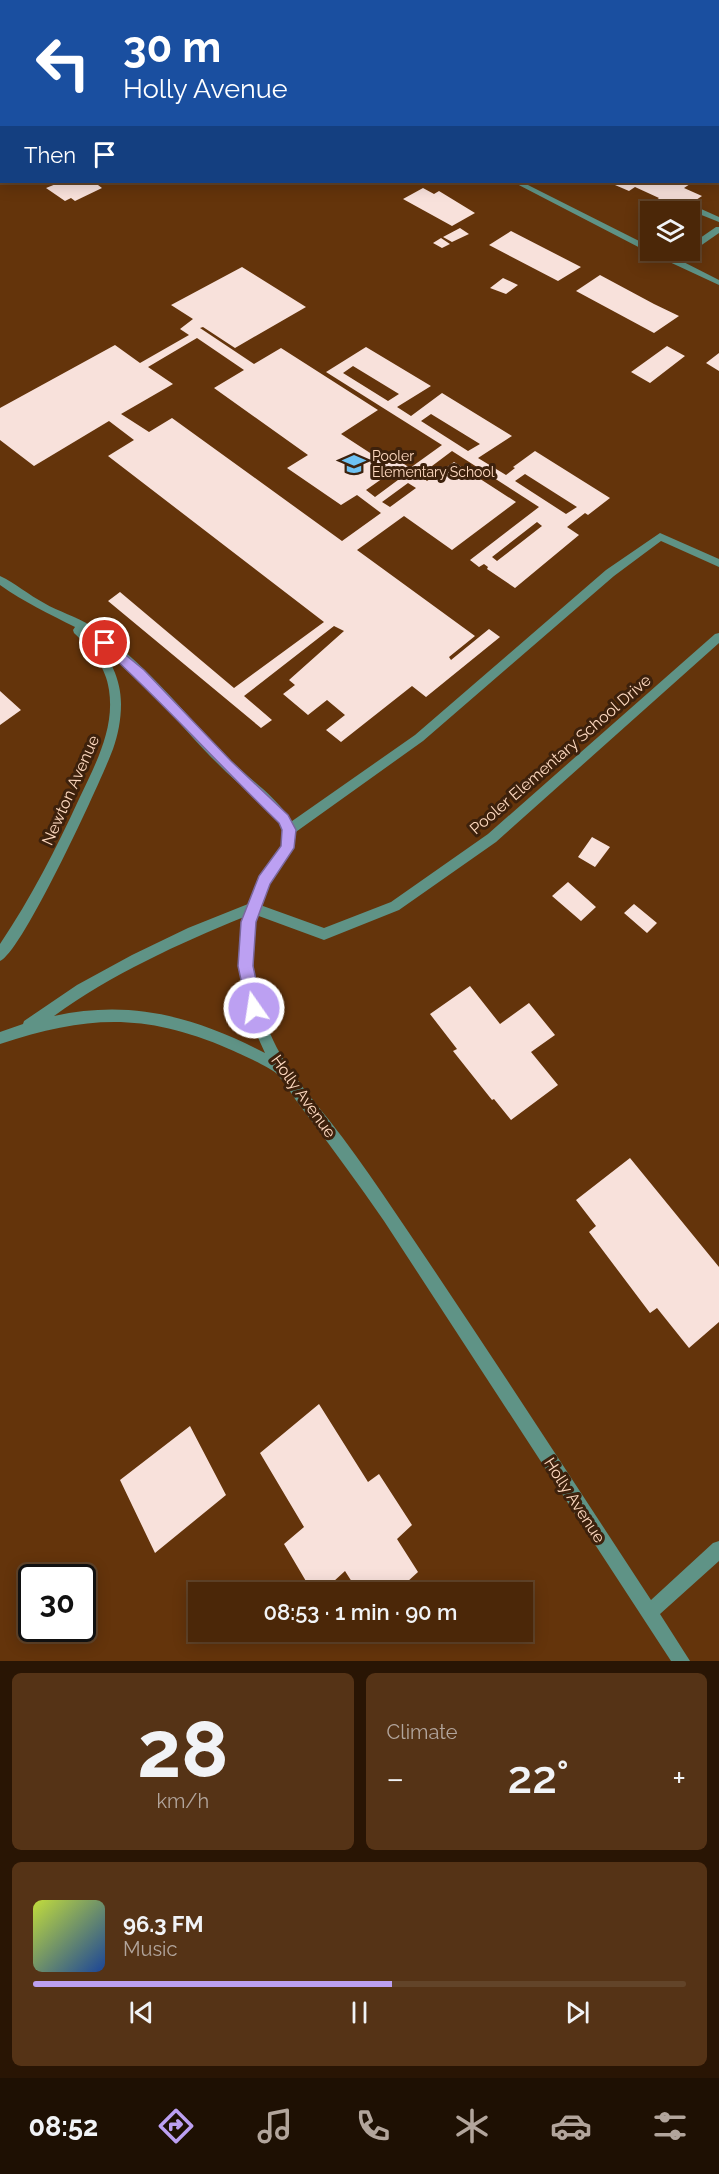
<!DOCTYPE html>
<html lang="en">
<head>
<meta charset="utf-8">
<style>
	body { margin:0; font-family:Raleway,sans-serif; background:#553316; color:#f1f3f6; height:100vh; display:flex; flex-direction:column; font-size:22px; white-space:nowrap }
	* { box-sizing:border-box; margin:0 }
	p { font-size:20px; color:#b2a59c }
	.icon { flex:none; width:33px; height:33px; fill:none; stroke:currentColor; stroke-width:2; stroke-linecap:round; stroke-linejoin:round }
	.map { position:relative; height:1661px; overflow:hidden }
	.drawer { display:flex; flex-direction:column; gap:12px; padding:12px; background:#291504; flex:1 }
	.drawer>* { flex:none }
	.hud { position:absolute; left:0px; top:0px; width:720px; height:183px; box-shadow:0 3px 15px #0003,0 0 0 2px #624429; background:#1a4fa0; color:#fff; overflow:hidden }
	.fabs { position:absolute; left:640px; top:201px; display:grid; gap:12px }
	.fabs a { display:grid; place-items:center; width:60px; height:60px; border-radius:0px; background:#4b2708; box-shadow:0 3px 15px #0003,0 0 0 2px #624429; font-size:30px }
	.speed { position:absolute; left:18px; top:1564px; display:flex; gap:12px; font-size:30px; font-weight:700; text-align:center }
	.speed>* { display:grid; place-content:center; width:78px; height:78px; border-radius:50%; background:#4b2708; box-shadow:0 3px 15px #0003,0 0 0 2px #624429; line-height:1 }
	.speed .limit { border:3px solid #111; border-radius:9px; background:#fff; color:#111 }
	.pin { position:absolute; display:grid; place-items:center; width:51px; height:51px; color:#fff; margin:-26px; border:3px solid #fff; border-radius:50%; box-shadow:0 2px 6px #0007 }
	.me { position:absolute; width:66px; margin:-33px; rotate:347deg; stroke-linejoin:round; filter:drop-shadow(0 0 4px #0008) }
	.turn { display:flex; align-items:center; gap:21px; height:126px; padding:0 24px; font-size:27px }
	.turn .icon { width:78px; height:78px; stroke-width:2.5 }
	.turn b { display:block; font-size:42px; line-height:51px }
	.then { display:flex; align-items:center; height:57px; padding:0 24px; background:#0003; gap:12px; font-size:22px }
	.big { font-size:45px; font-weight:600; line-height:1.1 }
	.drawer .card { flex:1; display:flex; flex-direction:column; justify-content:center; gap:9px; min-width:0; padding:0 21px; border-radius:9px; background:#553316 }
	.drawer .dial { align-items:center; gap:0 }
	.dial b { font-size:78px; line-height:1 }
	.song { display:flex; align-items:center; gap:18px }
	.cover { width:72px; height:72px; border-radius:9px; background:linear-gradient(135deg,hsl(70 70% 55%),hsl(220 70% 35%)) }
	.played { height:6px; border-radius:3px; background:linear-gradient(90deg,#bca0f2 55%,#624429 55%) }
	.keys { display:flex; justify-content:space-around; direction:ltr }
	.heat { display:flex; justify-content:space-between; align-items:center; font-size:33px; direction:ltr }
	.drawer .tiles { flex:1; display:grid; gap:12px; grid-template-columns:1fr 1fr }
	.card:last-child { grid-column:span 2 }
	.trip { position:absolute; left:188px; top:1582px; width:345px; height:60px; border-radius:0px; background:#4b2708; box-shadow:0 3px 15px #0003,0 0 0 2px #624429; font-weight:600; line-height:60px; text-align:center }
	.tabs { display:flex; height:96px; justify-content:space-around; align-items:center; background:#1e1003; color:#b2a59c }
	.tabs .icon { width:42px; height:42px }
	.tabs .current { color:#bca0f2 }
	.tabs b { font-size:27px; color:#f1f3f6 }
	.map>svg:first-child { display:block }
	.building { fill:#f8e1db; fill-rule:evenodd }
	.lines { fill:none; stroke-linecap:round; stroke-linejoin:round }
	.service { fill:#5f9386; fill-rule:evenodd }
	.minor { fill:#5f9386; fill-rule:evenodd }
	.route { fill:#bca0f2; stroke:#7a689d; stroke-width:1.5 }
	.labels { text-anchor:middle; stroke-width:6; stroke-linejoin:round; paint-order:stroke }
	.far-poi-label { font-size:14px; fill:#ffdac1; stroke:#3d210c; text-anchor:start }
	.street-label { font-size:16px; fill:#ffdac1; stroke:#3d210c }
</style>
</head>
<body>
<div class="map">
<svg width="719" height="1661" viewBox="0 0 719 1661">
	<rect width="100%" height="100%" fill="#64340b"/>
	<!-- building -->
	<path class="building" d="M61 182H105L98 185 102 188 75 201 71 198 65 201 46 188Z
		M608 182H693L684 188 702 196 678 212 655 201 659 198 635 187 629 191Z
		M423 188 434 194 439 191 475 213 452 226 403 199Z
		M460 228 469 234 452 242 443 237Z
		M511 231 581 267 558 281 489 245Z
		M441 238 450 244 442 248 433 243Z
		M242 267 306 307 235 348 203 327 200 328 254 364 281 348 378 410 341 434 387 464 395 458 410 468 442 445 326 372 366 347 431 386 397 407 411 416 442 393 512 436 478 458 506 475 515 468 513 467 535 451 610 498 588 515 585 513 567 527 579 535 515 588 487 569 488 567 484 564 479 567 470 560 539 507 452 451 420 475 427 481 454 462 516 502 452 550 404 516 357 550 475 636 449 657 451 660 489 629 500 637 426 697 412 686 341 742 326 730 345 715 327 700 308 715 283 694 295 685 289 680 344 631 334 626 244 696 272 720 261 728 108 601 120 592 234 688 324 622 108 456 134 440 109 421 34 466 0 440V408L115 345 140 363 189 335 180 329 193 319 171 305ZM197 338 244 370 214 388 308 455 287 468 341 505 357 495 381 513 342 541 172 418 149 432 121 414 173 384 148 367ZM353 366 399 394 388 401 343 373ZM431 414 480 444 468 451 421 421ZM393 471 402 477 375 497 366 490ZM525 474 577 507 566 514 515 481ZM408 483 416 488 390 507 382 502ZM537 522 542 526 497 561 492 557Z
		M600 275 654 304 679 316 654 333 576 291Z
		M503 278 518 285 506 294 490 288Z
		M667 346 685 356 650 383 631 372Z
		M719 353V371L706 363Z
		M0 691 21 710 0 725Z
		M592 837 610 847 595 867 578 857Z
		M568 882 596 907 581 921 552 896Z
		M634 904 657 923 647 933 624 913Z
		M470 986 500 1024 529 1003 555 1035 531 1052 558 1085 511 1120 494 1099 492 1100 453 1051 457 1049 430 1014Z
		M630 1158 719 1267V1322L689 1348 657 1308 650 1313 589 1232 596 1226 576 1200Z
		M319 1404 368 1482 379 1474 412 1525 397 1539 418 1572 395 1593H359L345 1571 321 1593H313L284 1544 304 1527 260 1453Z
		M190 1426 226 1495 155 1553 120 1480Z"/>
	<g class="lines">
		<!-- service -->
		<path class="service" d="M224 0H231L222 2Z
			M684 204H690L719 217V222L684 208Z
			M660 533 719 559V567L661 541 614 576 423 741 293 834 289 835 285 834 283 830 285 826 415 735 606 570Z
			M719 633V643L496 842 399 910 324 940 248 912 246 908 248 904 252 902 324 928 391 902 488 834 715 634Z"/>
		<!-- minor -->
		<path class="minor" d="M148 0H155L157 2H149Z
			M0 154H2V158H0Z
			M513 182H522L651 247V250H660L719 280V285L648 252Z
			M716 227H719V233L693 251H687L690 250V245Z
			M0 576C15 583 29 595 44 603 59 612 76 616 91 626 143 660 183 712 226 756 245 776 271 792 287 815 307 845 280 864 267 890 261 901 257 914 255 926 249 960 256 996 268 1028 281 1063 306 1091 329 1120 348 1144 365 1168 382 1193 474 1328 562 1464 651 1600L713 1543 719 1541V1561L660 1614 690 1661H671L384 1221C357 1182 330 1145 301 1107 293 1097 286 1084 277 1074 270 1067 240 1054 229 1049 143 1012 87 1016 0 1044V1032L23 1024 24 1021 77 985 132 955 188 928 248 904C252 895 255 887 260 879 268 865 286 849 283 831 279 814 249 792 236 781 186 736 148 680 94 639 110 658 121 679 121 704 121 720 118 735 113 749 102 779 22 953 0 961V944C31 898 56 849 79 799 95 765 115 729 109 690 106 667 91 649 74 633L73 630 75 627C49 614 24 602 0 585ZM244 917C233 963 245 1011 265 1053 195 1017 132 999 54 1016 112 974 178 944 244 917Z"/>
	</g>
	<!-- route -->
	<path class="route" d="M105 638 144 670 231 761 288 815 296 830 294 848 270 884 256 922 253 966 262 1008 259 1013 254 1015 249 1013 247 1008 238 966 241 922 259 876 281 846 282 830 279 823C219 765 163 702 101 646V639Z"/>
	<!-- icons -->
	<defs>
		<g id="school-bare" transform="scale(1.8)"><path d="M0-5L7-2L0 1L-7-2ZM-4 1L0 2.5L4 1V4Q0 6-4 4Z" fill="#6ec2f3" stroke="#3d210c" stroke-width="2.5" paint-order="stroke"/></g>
	</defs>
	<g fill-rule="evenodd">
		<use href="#school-bare" x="354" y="464"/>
	</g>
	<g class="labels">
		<!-- far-poi labels -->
		<g class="far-poi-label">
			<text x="372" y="461">Pooler<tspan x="372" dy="16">Elementary School</tspan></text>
		</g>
		<!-- street labels -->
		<g class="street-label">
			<text transform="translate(560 754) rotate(-41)" y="6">Pooler Elementary School Drive</text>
			<text transform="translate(70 790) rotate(-66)" y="6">Newton Avenue</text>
			<text transform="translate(304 1096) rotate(54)" y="6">Holly Avenue</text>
			<text transform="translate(575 1500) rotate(57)" y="6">Holly Avenue</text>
		</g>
	</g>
</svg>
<div class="fabs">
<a><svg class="icon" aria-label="layers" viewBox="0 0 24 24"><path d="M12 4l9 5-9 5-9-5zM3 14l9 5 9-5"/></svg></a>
</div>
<div class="speed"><div class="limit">30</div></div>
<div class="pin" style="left:105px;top:643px;background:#d93025"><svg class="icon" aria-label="arrive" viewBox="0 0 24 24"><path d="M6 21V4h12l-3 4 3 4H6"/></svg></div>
<svg class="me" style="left:254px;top:1008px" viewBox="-20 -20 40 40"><circle r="17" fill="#bca0f2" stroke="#fff" stroke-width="3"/><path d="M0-11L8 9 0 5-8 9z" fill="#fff"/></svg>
<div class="trip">08:53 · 1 min · 90 m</div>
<div class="hud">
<div class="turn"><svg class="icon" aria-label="left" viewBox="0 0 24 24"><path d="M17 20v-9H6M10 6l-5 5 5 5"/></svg><div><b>30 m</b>Holly Avenue</div></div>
<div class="then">Then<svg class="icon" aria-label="arrive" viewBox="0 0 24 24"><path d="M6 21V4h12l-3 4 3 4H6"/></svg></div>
</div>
</div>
<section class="drawer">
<div class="tiles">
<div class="card dial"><b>28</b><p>km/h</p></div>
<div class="card"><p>Climate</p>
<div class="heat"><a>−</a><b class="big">22°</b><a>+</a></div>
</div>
<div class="card">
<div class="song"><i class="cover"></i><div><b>96.3 FM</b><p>Music</p></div></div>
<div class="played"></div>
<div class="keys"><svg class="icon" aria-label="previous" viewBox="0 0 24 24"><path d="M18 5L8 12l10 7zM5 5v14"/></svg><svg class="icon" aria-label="pause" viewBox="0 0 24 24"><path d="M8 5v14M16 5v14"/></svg><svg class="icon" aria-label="next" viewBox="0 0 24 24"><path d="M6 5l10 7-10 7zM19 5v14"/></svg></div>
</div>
</div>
</section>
<nav class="tabs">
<b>08:52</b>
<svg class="icon current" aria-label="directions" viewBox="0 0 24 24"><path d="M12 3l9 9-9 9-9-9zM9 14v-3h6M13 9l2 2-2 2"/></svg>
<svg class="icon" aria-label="music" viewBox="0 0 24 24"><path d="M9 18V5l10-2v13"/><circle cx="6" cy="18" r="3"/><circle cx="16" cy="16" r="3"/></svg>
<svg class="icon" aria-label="phone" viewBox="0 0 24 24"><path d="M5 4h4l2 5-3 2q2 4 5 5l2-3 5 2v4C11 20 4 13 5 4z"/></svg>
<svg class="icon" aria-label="climate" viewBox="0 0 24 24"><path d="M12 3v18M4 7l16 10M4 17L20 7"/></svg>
<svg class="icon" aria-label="car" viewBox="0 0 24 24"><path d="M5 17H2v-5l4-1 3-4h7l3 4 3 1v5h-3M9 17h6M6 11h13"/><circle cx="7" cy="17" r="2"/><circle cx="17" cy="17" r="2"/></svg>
<svg class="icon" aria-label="filters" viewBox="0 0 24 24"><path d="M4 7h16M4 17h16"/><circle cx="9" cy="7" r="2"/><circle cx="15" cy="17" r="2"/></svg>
</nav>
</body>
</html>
